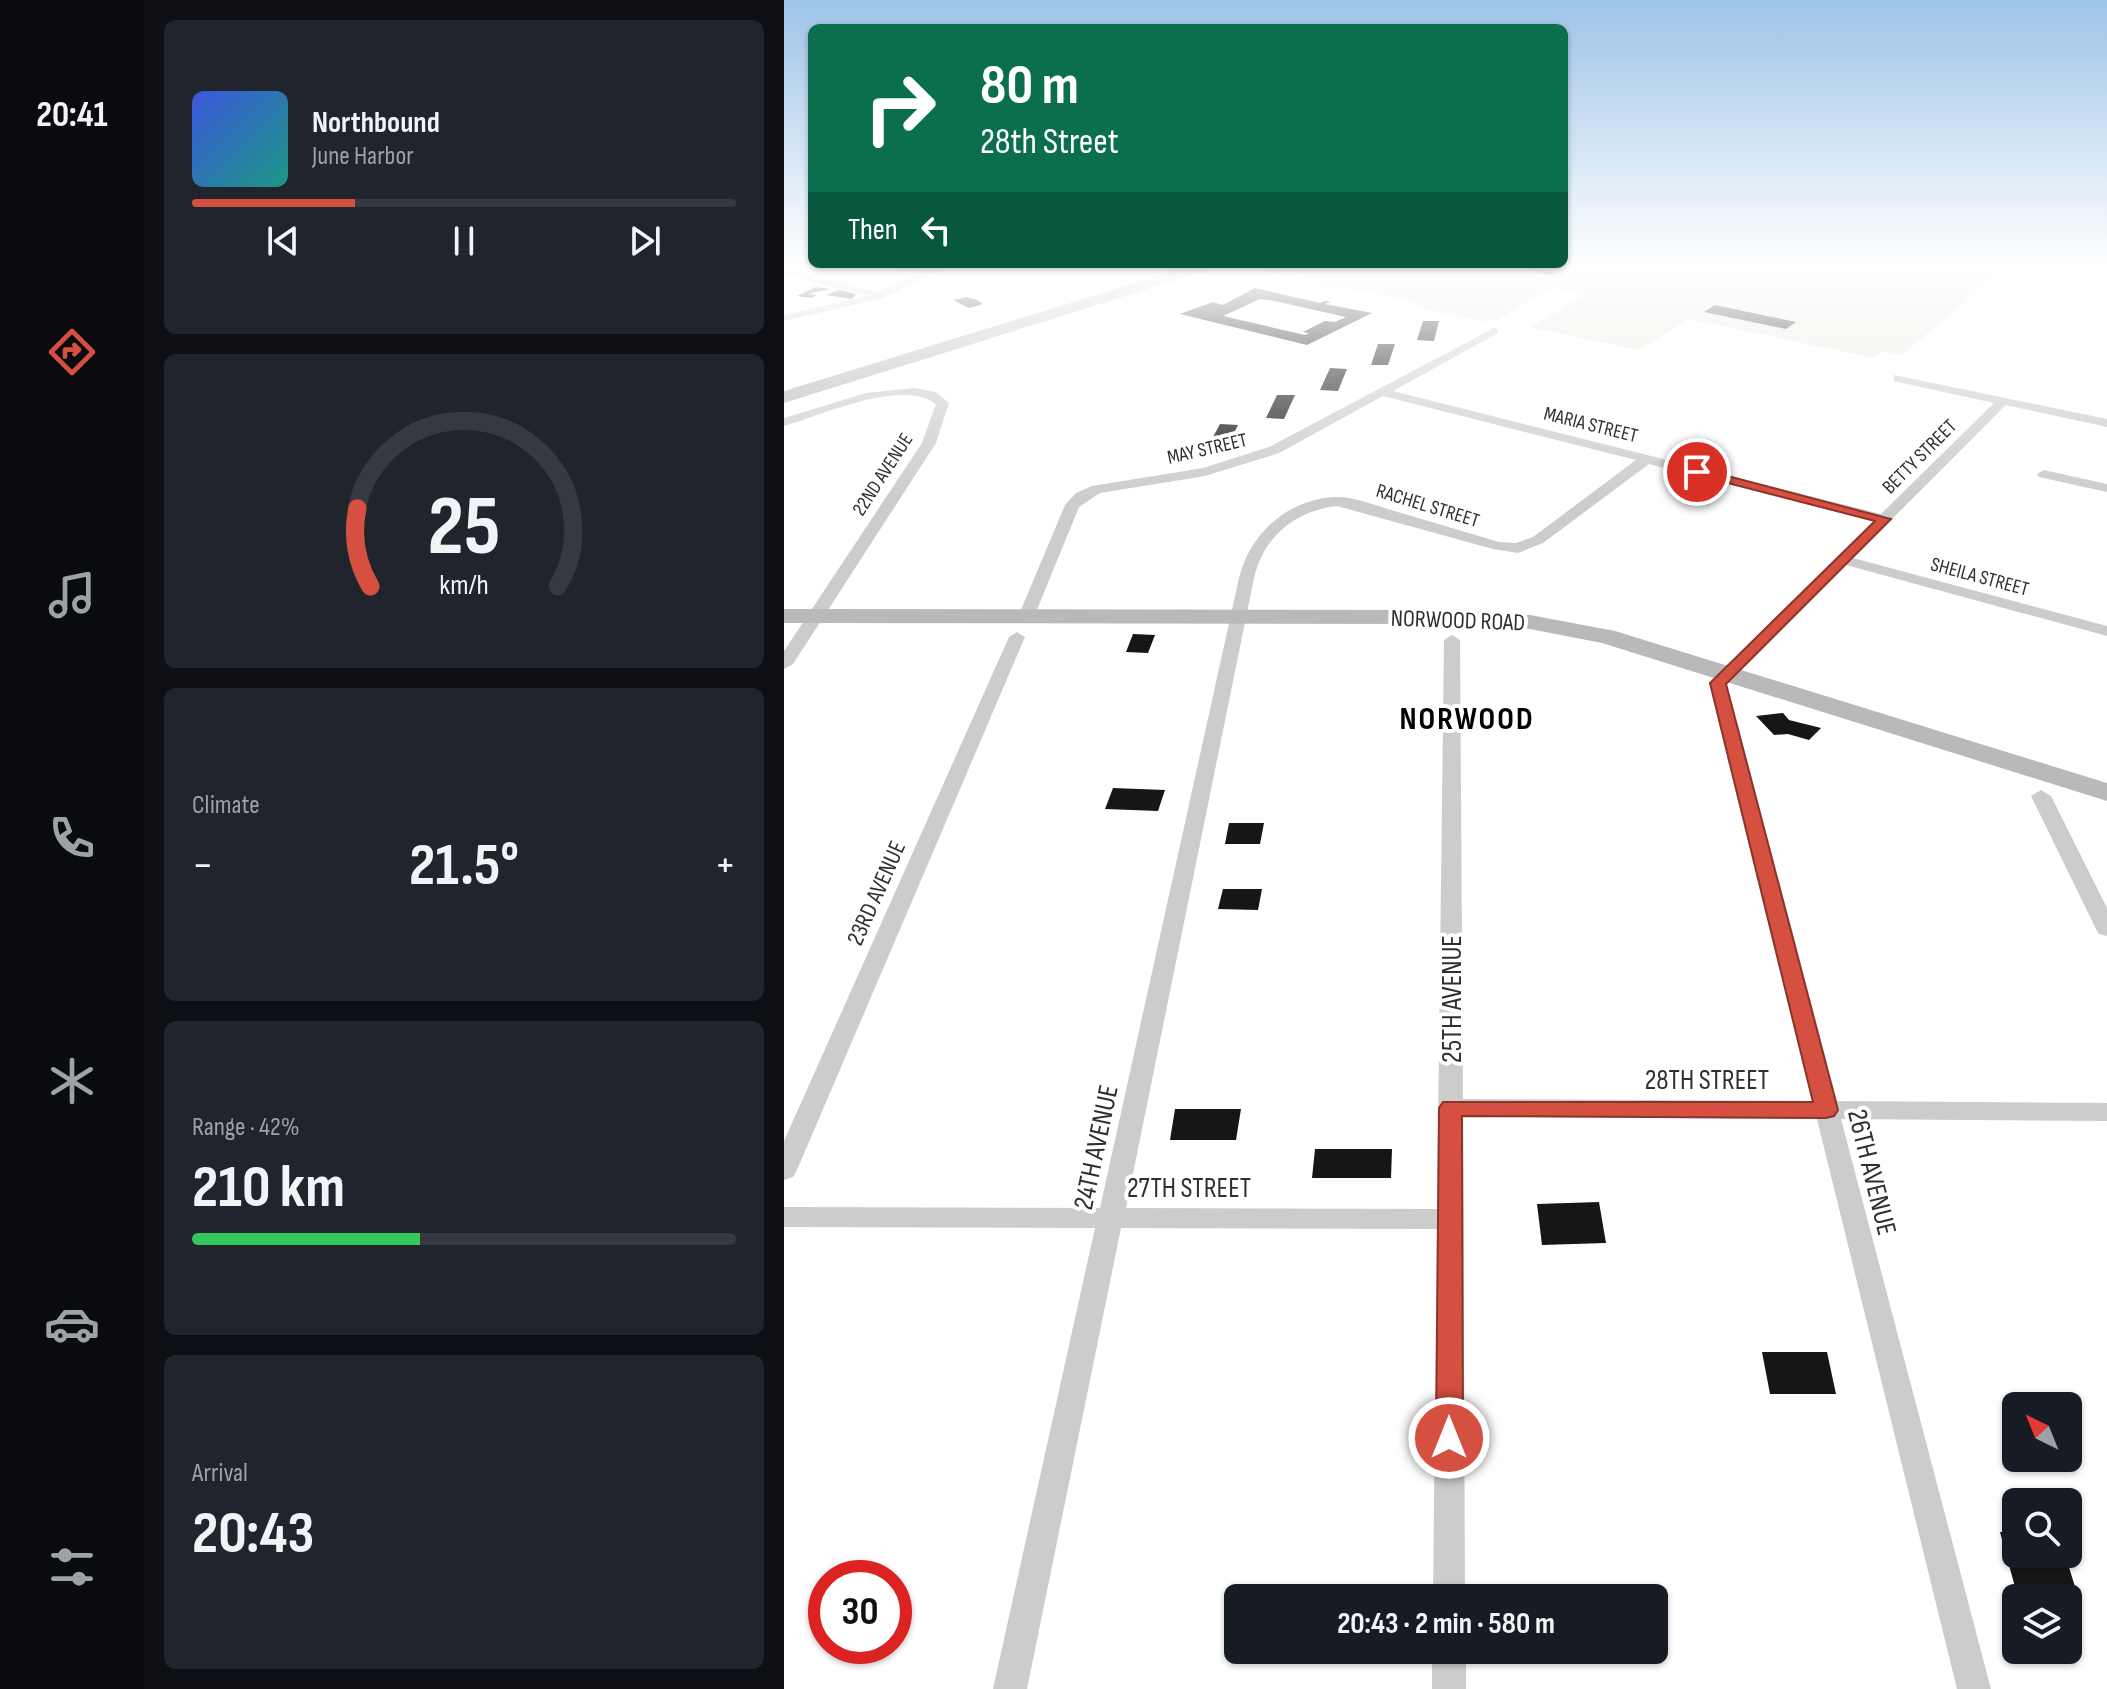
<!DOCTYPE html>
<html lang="en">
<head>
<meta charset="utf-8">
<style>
	body { margin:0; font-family:"Sofia Sans Condensed",sans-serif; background:#20242c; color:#f1f3f6; height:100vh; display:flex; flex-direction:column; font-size:30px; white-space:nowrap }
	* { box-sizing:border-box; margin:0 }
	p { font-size:26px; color:#9ea1a6 }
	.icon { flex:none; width:44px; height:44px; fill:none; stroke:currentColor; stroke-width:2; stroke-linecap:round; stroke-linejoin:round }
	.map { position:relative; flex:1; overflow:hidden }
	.side { display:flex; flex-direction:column; gap:20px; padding:20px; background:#0d0f14; width:640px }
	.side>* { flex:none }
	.top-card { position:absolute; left:24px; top:24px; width:760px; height:244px; border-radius:12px; box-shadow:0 2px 6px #0004; background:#0b6e4f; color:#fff; overflow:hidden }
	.needle { width:52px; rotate:317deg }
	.controls { position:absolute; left:1218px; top:1392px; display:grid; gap:16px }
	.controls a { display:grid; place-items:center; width:80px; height:80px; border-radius:12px; background:#171b24; box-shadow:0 2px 6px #0004; font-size:40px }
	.speed { position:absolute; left:24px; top:1560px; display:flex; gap:16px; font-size:40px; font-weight:700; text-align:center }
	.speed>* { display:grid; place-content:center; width:104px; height:104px; border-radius:50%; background:#171b24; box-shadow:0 2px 6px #0004; line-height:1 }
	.speed .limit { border:12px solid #d22; background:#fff; color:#111 }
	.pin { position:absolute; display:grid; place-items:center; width:68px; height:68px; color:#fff; margin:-34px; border:4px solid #fff; border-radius:50%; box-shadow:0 2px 8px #0007 }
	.me { position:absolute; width:88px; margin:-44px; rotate:0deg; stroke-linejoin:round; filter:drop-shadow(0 0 6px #0008) }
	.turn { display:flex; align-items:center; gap:28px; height:168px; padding:0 40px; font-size:36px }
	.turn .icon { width:104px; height:104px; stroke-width:2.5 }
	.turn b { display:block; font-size:56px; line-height:68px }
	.then { display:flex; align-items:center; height:76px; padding:0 40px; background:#0003; gap:16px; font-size:30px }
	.big { font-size:60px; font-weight:700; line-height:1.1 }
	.side .tile { flex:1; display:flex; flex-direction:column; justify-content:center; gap:12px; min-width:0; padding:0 28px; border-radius:12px; background:#20242c }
	.side .dial { align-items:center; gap:0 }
	.dial svg { height:208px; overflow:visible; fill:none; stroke:#363941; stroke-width:7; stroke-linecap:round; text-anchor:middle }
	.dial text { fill:#f1f3f6; stroke:none }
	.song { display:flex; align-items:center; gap:24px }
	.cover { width:96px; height:96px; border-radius:12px; background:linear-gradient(135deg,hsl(230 70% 55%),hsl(170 70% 35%)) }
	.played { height:8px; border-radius:4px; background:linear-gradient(90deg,#d65041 30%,#363941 30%) }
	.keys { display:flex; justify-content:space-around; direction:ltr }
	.heat { display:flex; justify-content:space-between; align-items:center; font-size:44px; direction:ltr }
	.charge { height:12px; border-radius:6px; background:linear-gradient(90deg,#34c759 42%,#363941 0) }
	.trip { position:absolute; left:440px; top:1584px; width:444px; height:80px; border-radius:12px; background:#171b24; box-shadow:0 2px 6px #0004; font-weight:700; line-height:80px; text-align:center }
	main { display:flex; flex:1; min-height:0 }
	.dock { display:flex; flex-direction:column; width:144px; justify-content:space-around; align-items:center; background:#090b0e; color:#9ea1a6 }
	.dock .icon { width:56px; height:56px }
	.dock .active { color:#d65041 }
	.dock b { font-size:36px; color:#f1f3f6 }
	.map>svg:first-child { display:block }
	.green { fill:#e3ebde }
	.building { fill:#161616; fill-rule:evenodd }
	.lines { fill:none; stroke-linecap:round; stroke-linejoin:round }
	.street { fill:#ccc; fill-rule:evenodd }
	.secondary { fill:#b9b9b9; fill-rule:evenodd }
	.route { fill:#d65041; stroke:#8b342a; stroke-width:2 }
	.labels { text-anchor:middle; stroke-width:8; stroke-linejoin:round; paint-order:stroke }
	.far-street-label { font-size:20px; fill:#2f2f2f; stroke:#fff }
	.street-label { font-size:24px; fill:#2f2f2f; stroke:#fff }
	.near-street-label { font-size:28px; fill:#2f2f2f; stroke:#fff }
	.district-label { font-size:32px; font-weight:bold; letter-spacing:2px; fill:#000; stroke:#fff }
</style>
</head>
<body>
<main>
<nav class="dock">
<b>20:41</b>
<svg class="icon active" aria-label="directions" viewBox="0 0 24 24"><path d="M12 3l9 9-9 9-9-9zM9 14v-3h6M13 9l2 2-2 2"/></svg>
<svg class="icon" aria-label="music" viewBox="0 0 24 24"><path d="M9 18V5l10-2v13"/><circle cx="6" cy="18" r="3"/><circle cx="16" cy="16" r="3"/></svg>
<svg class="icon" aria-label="phone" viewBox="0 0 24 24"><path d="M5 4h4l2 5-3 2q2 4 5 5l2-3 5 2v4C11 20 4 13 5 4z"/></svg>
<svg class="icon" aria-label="climate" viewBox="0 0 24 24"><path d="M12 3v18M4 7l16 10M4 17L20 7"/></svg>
<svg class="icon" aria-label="car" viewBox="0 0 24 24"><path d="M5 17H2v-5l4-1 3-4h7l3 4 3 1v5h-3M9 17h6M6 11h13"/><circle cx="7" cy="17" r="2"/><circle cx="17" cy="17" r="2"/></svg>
<svg class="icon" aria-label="filters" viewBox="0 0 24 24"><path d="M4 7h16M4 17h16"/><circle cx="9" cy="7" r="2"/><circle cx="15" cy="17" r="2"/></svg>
</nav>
<section class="side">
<div class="tile">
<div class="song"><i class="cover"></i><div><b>Northbound</b><p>June Harbor</p></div></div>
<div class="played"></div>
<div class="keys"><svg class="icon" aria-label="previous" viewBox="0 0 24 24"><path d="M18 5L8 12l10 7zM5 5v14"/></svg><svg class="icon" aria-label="pause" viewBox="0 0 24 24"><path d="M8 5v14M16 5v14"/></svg><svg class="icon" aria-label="next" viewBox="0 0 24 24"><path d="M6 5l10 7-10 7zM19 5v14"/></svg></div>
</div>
<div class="tile dial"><svg viewBox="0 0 100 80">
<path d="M14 69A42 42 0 1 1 86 69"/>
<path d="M14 69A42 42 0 0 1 9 39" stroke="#d65041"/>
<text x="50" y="56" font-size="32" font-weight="700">25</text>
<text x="50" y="72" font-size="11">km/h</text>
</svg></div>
<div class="tile"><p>Climate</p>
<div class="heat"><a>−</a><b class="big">21.5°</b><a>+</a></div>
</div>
<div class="tile"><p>Range · 42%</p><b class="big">210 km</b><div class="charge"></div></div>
<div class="tile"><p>Arrival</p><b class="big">20:43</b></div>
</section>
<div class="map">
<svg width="1323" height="1689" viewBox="0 0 1323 1689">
	<rect width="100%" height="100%" fill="#fff"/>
	<!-- green -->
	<path class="green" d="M1227 263 1118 355 1099 351 1089 358 905 319 854 350 746 327 800 296 768 289 712 320 695 321 642 309 628 302 464 267 473 264Z"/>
	<!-- building -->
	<path class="building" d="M123 264H136L149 266 141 269H112Z
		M721 264H730L771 272 766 275Z
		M32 287 46 289 24 294 33 295 27 298 13 296Z
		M471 288 536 303 541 301 547 302 541 304 588 313 523 345 396 314 429 302 439 305ZM476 299 486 300 562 317 551 322 541 321 519 332 525 333 521 335 439 316Z
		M55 290 64 292 72 294 68 299 42 295Z
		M183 297 193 300 199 304 185 308 169 300Z
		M931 305 1012 322 1002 329 920 312Z
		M639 321H655L650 341 633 340Z
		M594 344H611L604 365H587Z
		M546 368 563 369 554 391 536 390Z
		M493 395H511L500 419 482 418Z
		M436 424 454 425 441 451 422 450Z
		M349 634 371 635 364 653 342 652Z
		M999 713 1005 720 1037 728 1025 740 1004 734 990 735 972 716Z
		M329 788 381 790 374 811 321 809Z
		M445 823H480L476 844H441Z
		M439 889H478L474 910 434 909Z
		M391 1109H457L452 1140H386Z
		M531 1149H608L607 1178H528Z
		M815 1202 822 1243 758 1245 753 1204Z
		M978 1352H1043L1052 1394H986Z
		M1216 1532 1232 1533V1554H1281L1295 1600 1234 1598Z"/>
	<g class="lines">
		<!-- street -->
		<path class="street" d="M155 264H168L99 298 0 321V315L83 296 0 274V268L95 292Z
			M308 264H340L345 267 340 270Z
			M710 328 714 329V333L609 391 1097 514 1210 403 1110 381V375L1323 419V427L1222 405 1069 558 1323 626V636L1062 565 943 684 1053 1101 1323 1103V1121L1057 1119 1207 1689H1173L1033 1119 679 1117 681 1598H649L653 1229 337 1228 243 1689H209L311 1228 0 1227V1207L316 1208 455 578C466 533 505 498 553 497 571 497 590 505 607 510 643 521 679 531 715 542L732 543 749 537 852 460 599 396 495 453 421 476 316 493 295 507 250 617 242 622 236 620 234 617 281 505 292 493 308 486 419 468 485 447ZM865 464 1090 521 925 683 1028 1101 679 1099 676 640 668 635 660 640 653 1209 342 1208 470 578C480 536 511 511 553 506L709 549 734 553 759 543Z
			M130 388 152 392 165 403 152 443 9 664 0 669V651L138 443 152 404C117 378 38 415 0 426V418L82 393Z
			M1260 470 1323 484V492L1255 477 1253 474Z
			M233 632 241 637 13 1170 9 1177 0 1180V1141L225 637Z
			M1257 790 1267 796 1323 908V936L1315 934 1312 929 1247 796Z
			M648 1650H682V1689H648Z"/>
		<!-- secondary -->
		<path class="secondary" d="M413 264H437L434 267 0 403V391Z
			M0 609 666 610 746 615 831 631 1323 783V801L818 643 746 629 666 624 0 623Z"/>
	</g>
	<!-- sky -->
	<linearGradient id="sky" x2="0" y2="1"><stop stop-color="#9dc3e8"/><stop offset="0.53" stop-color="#fff"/><stop offset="1" stop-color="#fff" stop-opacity="0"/></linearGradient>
	<rect width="1323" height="500" fill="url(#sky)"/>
	<!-- route -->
	<path class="route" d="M913 468 1107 519 942 684 1054 1110 1050 1116 1042 1118 678 1116 679 1438 675 1447 665 1450 656 1447 652 1438 655 1108 659 1102H1029L926 683 1091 521 909 474V469Z"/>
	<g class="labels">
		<!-- far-street labels -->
		<g class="far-street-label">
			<text transform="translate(807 424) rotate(14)" y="7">MARIA STREET</text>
			<text transform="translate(423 448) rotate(-13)" y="7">MAY STREET</text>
			<text transform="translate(1135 456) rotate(-45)" y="7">BETTY STREET</text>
			<text transform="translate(98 474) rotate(-57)" y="7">22ND AVENUE</text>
			<text transform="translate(644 505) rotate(17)" y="7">RACHEL STREET</text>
			<text transform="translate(1196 576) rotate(15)" y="7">SHEILA STREET</text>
		</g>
		<!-- street labels -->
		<g class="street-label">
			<text transform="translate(674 620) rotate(2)" y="8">NORWOOD ROAD</text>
			<text transform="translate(92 893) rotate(-66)" y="8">23RD AVENUE</text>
		</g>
		<!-- near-street labels -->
		<g class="near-street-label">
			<text transform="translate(667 999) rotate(-90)" y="10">25TH AVENUE</text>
			<text x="923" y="1089">28TH STREET</text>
			<text transform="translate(311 1147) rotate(-78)" y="10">24TH AVENUE</text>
			<text transform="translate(1089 1172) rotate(76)" y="10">26TH AVENUE</text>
			<text x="405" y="1197">27TH STREET</text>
		</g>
		<!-- district labels -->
		<g class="district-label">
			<text x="683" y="729">NORWOOD</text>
		</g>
	</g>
</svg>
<div class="controls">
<a><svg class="needle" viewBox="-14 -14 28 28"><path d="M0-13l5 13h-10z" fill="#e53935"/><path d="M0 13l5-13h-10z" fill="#9ea1a6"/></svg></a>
<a><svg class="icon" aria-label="search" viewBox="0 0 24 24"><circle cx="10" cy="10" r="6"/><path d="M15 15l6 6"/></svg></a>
<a><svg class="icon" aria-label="layers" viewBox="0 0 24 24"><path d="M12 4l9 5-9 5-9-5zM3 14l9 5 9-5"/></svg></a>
</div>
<div class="speed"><div class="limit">30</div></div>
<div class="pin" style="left:913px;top:472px;background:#d93025"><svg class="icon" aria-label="arrive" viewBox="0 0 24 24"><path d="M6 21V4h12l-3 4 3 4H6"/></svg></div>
<svg class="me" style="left:665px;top:1438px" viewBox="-20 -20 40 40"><circle r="17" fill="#d65041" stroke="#fff" stroke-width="3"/><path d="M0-11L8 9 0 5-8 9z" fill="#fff"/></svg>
<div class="trip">20:43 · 2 min · 580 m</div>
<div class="top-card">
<div class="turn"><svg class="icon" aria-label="right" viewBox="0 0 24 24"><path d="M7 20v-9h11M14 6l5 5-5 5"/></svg><div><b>80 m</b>28th Street</div></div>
<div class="then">Then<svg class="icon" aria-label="left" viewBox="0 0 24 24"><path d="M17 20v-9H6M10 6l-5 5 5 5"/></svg></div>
</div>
</div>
</main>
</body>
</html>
